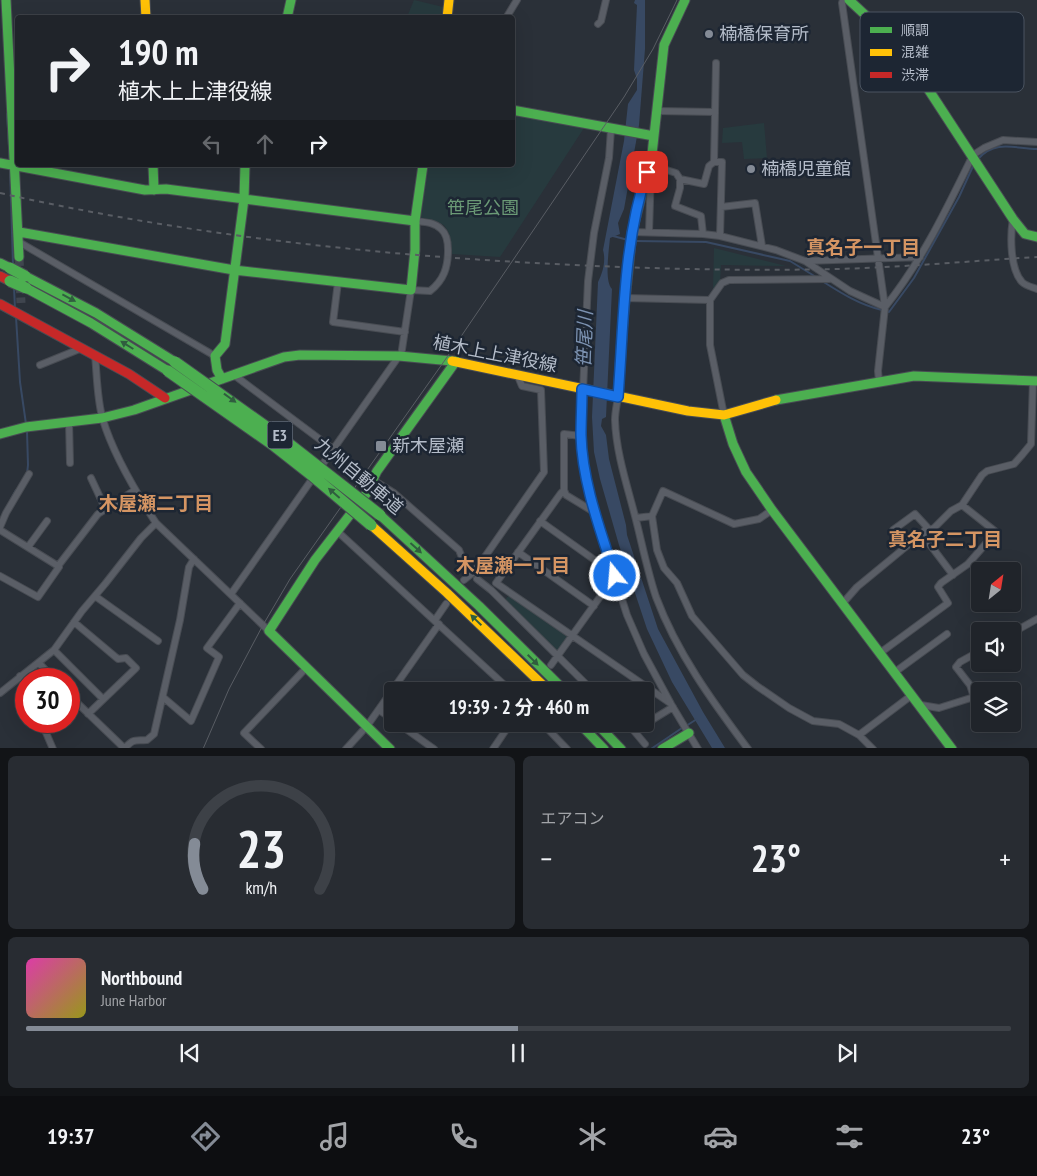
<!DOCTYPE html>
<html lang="ja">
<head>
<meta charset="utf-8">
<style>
	body { margin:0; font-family:"PT Sans Narrow","Noto Sans JP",sans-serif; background:#282c32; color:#f1f3f6; height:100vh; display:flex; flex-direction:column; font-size:19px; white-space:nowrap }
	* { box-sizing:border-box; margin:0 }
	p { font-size:16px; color:#a2a4a8 }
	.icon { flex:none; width:28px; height:28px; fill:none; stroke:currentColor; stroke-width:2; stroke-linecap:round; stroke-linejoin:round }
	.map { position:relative; height:748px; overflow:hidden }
	.drawer { display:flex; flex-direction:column; gap:8px; padding:8px; background:#121417; flex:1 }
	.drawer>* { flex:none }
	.guide { position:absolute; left:15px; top:15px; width:500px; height:152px; border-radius:5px; box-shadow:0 5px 20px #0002,0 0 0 1px #3d4147; background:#20242a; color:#f1f3f6; overflow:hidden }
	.needle { width:32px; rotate:30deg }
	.buttons { position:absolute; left:971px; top:562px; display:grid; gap:10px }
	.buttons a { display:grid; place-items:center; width:50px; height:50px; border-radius:5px; background:#20242a; box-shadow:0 5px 20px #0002,0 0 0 1px #3d4147; font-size:25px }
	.speed { position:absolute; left:15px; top:668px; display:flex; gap:10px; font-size:25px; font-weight:700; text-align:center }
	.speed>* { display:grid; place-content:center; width:65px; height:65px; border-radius:50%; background:#20242a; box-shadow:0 5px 20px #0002,0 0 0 1px #3d4147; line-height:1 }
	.speed .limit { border:8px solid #d22; background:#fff; color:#111 }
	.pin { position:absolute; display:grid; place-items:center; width:42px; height:42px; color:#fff; margin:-21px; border-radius:10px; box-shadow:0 2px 8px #0006 }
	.me { position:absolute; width:55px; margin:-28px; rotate:343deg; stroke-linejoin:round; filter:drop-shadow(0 0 4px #0008) }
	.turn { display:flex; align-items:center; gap:18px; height:105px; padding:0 20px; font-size:22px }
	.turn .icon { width:65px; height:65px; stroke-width:2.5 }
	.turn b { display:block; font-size:35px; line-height:42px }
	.lanes { display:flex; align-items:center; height:48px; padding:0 20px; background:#0003; justify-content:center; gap:25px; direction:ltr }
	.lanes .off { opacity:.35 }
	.big { font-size:38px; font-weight:700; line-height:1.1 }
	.drawer .widget { flex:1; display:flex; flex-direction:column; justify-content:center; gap:8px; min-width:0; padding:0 18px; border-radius:8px; background:#282c32 }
	.drawer .dial { align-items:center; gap:0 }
	.dial svg { height:130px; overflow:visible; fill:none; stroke:#3d4147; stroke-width:7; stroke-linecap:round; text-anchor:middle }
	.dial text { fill:#f1f3f6; stroke:none }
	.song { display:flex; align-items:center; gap:15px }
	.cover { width:60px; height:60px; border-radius:8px; background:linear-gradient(135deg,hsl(320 70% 55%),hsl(60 70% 35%)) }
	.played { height:5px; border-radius:2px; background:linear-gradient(90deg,#848b96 50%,#3d4147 50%) }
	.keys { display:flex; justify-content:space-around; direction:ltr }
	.heat { display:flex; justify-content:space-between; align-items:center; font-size:28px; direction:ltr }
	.drawer .tiles { flex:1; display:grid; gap:8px; grid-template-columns:1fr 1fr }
	.widget:last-child { grid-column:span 2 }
	.trip { position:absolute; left:384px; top:682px; width:270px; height:50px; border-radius:5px; background:#20242a; box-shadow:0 5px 20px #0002,0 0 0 1px #3d4147; font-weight:700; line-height:50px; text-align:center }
	.menu { display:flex; height:80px; justify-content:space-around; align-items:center; background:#0d0e11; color:#a2a4a8 }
	.menu .icon { width:35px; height:35px }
	.menu .active { color:#848b96 }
	.menu b { font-size:22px; color:#f1f3f6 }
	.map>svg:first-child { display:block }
	.green { fill:#273a3e }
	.water { fill:#384963 }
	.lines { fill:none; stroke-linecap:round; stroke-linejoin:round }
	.stream { stroke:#384963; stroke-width:2 }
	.secondary-tunnel { stroke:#3f454e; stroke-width:9; stroke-dasharray:9 4.5; stroke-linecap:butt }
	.street-casing { stroke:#484c53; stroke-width:8 }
	.fast-casing { stroke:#484c53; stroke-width:11 }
	.slow-casing { stroke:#484c53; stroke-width:11 }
	.jam-casing { stroke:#484c53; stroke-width:11 }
	.street { stroke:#5a5e66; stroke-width:6 }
	.fast { stroke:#4caf50; stroke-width:9 }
	.slow { stroke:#ffc107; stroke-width:9 }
	.jam { stroke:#c62828; stroke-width:9 }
	.tram { stroke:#595d64; stroke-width:1 }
	.rail { stroke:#595d64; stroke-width:2; stroke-dasharray:5 5; stroke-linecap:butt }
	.fast-bridge-casing { stroke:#474c53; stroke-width:13; stroke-linecap:butt }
	.fast-bridge { stroke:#4caf50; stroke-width:11 }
	.oneway { fill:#305d3f }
	.route-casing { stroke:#114b97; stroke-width:12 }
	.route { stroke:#1a73e8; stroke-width:9 }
	.poi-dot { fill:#848b96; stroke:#1d2633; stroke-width:2 }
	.labels { text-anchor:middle; stroke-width:5; stroke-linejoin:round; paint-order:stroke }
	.shield { fill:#1d2633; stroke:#878f9c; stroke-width:1 }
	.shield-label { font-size:16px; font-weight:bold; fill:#b4bcc9 }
	.poi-label { font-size:18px; fill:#b4bcc9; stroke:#1d2633; text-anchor:start }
	.park-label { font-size:18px; fill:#6b9a76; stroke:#1d2633 }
	.street-label { font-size:18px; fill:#b4bcc9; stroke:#1d2633 }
	.neighbourhood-label { font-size:19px; font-weight:bold; fill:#d59563; stroke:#1d2633 }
	.water-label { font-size:19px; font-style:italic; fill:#7c92b1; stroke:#1d2633 }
	.key { fill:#1d2633; stroke:#4a5360; stroke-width:1 }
	.key-label { font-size:14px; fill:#b4bcc9 }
</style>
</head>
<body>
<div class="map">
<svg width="1037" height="749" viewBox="0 0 1037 749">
	<rect width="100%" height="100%" fill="#2a3038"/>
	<!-- green -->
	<path class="green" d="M414 0 443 7 441 17H407Z
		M513 115 563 122 584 128 500 257 452 254C451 229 447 221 421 218L428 165H512Z
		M764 123 767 158 744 159 742 142 722 143 723 128Z
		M714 248 786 266 721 265 720 282 713 290Z
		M509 595 568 636 557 652 505 600Z"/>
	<!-- water -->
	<path class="water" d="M635 0H645V49L639 125 624 209 618 223 620 234 610 238C609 250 604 281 612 289L606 417 602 419 601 426 606 435 609 459 626 525 627 535 658 629 703 712 725 748H712L672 682 647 629 619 545 600 479 594 452 592 417 598 282C603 272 606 260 603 250L624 141 628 104 637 90V79L634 70 637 5 634 3Z"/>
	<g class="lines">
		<!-- stream -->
		<path class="stream" d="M7 114 10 162
			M978 159C996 139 1016 149 1037 149
			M10 167 13 265
			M613 236 628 240
			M635 241 706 242 790 261 816 277
			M822 281C841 293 860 305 882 310
			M14 287 15 309
			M887 311 889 312 914 278 959 197 974 164
			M16 317 20 382 26 424
			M27 431 28 465 27 474
			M11 499 16 490
			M686 726 697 719
			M651 749 682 728"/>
		<!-- secondary-tunnel -->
		<path class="secondary-tunnel" d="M19 257 21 303"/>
		<!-- street casing -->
		<g class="street-casing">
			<path id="street" d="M843 0 842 3 885 307 878 371 879 381
				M506 18 517 0
				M598 24 601 21 606 0
				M716 63 714 162H722L720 236
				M657 111 715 112
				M611 129 609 158 594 233 588 281 581 436 585 465 594 512 627 615 644 654 671 704 698 749
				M651 165 676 173 680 179 704 184 709 166 714 162
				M680 179V188L675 206 701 216 703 234
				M721 207 755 203 762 246
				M1013 219C1010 236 1010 269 1022 282 1026 286 1032 287 1037 289
				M632 232 703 234 720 236 776 250 805 261 850 291 885 307C922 261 947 208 973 155L984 148 1003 140 1037 142
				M649 232 651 171
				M19 242 215 356
				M805 261 920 257
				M338 282 333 322 405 332
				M625 298 710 300
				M95 355C97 375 97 401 103 420 113 453 137 494 156 523L269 631
				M401 356 411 290 430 291C444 280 448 267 448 250 448 242 447 234 441 229 434 222 424 222 415 221
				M40 365 82 348
				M234 375 334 450
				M618 397C617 404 615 412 615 420 616 452 627 485 635 516 642 543 647 570 656 597 677 653 712 701 748 749
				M724 415 710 345V300L722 283 729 280 829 279
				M69 422 70 463
				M91 478 105 508
				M373 480 394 493 459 550 469 575
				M564 490V434L581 436
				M772 510 759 519 734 524 663 491 652 516 657 550 664 568 677 583 692 616 743 675 757 686 789 708 813 721 839 724 859 735 873 749
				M594 512 566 495 564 490 561 493 496 583 670 703
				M636 518 652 516
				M540 521 603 566 612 568
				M0 527 6 513 29 474
				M0 530 58 566 98 514 135 490
				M337 531 511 691
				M908 545 893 530 915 514 927 527 922 534 953 575
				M28 547 47 521
				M518 552 594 606
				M0 576 38 597 59 567 58 566
				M477 579 491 590 593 691
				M464 580 475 571 544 472 541 390 522 386 517 374
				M231 594 399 356
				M95 596 158 641
				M843 603 857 587 908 545 917 537 934 528 951 511 962 505 982 475 987 471 1014 464 1022 455 1031 444 1033 381
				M435 620 446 604
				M74 622 118 659 126 658 136 668 88 714
				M1012 633 1037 619
				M54 650 103 699
				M880 653 948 603 938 587 941 583 968 564 996 532 962 505
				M39 663 54 679
				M551 665 615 576
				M895 672 947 634
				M20 676 26 686
				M533 691 535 690
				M0 693 54 650 82 611 105 584 141 538 156 523
				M69 695 124 748
				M164 698 191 721 219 657 207 648 240 603
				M921 705 939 708 974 697 970 685 956 667 960 662 980 651
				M379 710 392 719
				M41 721 53 749
				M399 724 434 749
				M543 724 567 749
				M627 724 634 731 673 707
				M634 731 645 744
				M859 735 912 695
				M124 749C134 738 134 741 147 740L154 734 180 620 189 567 194 559
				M261 749 244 733 307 667
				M346 749 367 726 439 624
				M493 749 510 724"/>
		</g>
		<!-- fast casing -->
		<g class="fast-casing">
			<path id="fast" d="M6 0 19 257
				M849 0 902 49 1013 219 1025 234 1037 237
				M287 18 291 0
				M512 110 654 136
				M0 163 145 190 166 189 415 221
				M153 165 154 190
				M19 232 234 270 411 290 415 250V221L423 165
				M0 263 10 268
				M25 276 96 313 175 362
				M26 288 91 323 168 371
				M222 379 217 370 215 356 225 344 244 199 245 165
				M618 397 623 321 632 232 652 154 664 45 685 0
				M776 400 914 376 1037 381
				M724 415 733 444 746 472 772 510 952 749
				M0 434 26 427 102 418 134 410 284 357 300 355 399 356 452 361
				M380 515 479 606 565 691
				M580 724 604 749
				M597 724 621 749
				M390 749 269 631 315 560 366 494 377 471 456 361
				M662 749 689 733"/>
		</g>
		<!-- slow casing -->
		<g class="slow-casing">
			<path id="slow" d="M145 0 146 18
				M447 18 449 0
				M452 361 688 411 724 415 776 400
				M371 525 447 593 549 691"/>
		</g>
		<!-- jam casing -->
		<g class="jam-casing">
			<path id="jam" d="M0 276 10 281
				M0 304 129 374 165 398"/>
		</g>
		<!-- street -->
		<use href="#street" class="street"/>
		<!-- fast -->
		<use href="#fast" class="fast"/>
		<!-- slow -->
		<use href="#slow" class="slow"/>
		<!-- jam -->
		<use href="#jam" class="jam"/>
		<!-- tram -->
		<path class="tram" d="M203 749 229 689 263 625 290 579 445 360 624 97 653 49 677 0"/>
		<!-- rail -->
		<path class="rail" d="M0 193C182 234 369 255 555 264 650 269 744 271 838 269 905 267 971 261 1037 257"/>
		<!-- fast-bridge casing -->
		<g class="fast-bridge-casing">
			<path id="fast-bridge" d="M10 268 25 276
				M10 281 26 288
				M175 362 279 436 380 515
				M168 371 272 444 314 477 371 525"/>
		</g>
		<!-- fast-bridge -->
		<use href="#fast-bridge" class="fast-bridge"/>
	</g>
	<!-- one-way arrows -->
	<defs><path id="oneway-solid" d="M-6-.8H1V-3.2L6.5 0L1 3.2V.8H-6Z" transform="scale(1.25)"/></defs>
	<g class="oneway">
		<use href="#oneway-solid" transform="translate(69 298) rotate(28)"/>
		<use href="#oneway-solid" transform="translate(127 345) rotate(-148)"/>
		<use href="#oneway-solid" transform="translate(230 398) rotate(36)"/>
		<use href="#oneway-solid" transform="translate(334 493) rotate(-139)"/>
		<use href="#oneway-solid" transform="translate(416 548) rotate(42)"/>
		<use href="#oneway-solid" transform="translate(476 620) rotate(-136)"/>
		<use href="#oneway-solid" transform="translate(533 660) rotate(45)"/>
	</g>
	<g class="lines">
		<!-- route casing -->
		<g class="route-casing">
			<path id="route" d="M615 576C601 532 582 482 581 435 581 420 582 404 582 389L618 397C624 322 623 243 647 172"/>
		</g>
		<!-- route -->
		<use href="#route" class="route"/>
	</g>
	<!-- markers -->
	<g class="poi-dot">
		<circle cx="709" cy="34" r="5"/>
		<circle cx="751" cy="169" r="5"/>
		<rect x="375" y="440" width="12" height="12" rx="2.5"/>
	</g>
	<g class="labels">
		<!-- shield labels -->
		<rect class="shield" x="267.5" y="421.5" width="25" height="27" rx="4"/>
		<g class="shield-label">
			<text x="280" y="441">E3</text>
		</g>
		<!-- poi labels -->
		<g class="poi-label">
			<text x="719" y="40">楠橋保育所</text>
			<text x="761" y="175">楠橋児童館</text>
			<text x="392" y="452">新木屋瀬</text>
		</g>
		<!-- park labels -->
		<g class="park-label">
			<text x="483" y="214">笹尾公園</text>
		</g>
		<!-- street labels -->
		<g class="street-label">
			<text transform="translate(495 354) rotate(11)" y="6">植木上上津役線</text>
			<text transform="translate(359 476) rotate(40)" y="6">九州自動車道</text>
		</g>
		<!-- neighbourhood labels -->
		<g class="neighbourhood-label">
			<text x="863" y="254">真名子一丁目</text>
			<text x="156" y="510">木屋瀬二丁目</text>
			<text x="945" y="546">真名子二丁目</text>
			<text x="513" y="572">木屋瀬一丁目</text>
		</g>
		<!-- water labels -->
		<g class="water-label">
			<text transform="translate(584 339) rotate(-88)" y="7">笹尾川</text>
		</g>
	</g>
	<!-- legend -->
	<rect x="860" y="12" width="164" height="80" rx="8" class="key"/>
	<rect x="870" y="27" width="22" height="6" fill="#4caf50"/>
	<rect x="870" y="49" width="22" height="7" fill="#ffc107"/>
	<rect x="870" y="72" width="22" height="6" fill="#c62828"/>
	<g class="key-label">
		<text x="901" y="35">順調</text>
		<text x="901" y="57">混雑</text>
		<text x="901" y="80">渋滞</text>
	</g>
</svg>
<div class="buttons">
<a><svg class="needle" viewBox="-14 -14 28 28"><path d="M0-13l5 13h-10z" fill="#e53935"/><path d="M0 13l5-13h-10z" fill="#a2a4a8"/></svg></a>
<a><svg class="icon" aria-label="sound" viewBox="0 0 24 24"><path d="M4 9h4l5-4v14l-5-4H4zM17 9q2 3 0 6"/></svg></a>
<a><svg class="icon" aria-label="layers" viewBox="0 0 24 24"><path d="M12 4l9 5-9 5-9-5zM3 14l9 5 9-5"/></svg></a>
</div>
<div class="speed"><div class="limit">30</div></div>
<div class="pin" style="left:647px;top:172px;background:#d93025"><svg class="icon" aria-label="arrive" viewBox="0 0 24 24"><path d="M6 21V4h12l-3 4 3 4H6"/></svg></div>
<svg class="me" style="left:615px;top:576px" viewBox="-20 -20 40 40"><circle r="17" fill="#1a73e8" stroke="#fff" stroke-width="3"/><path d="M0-11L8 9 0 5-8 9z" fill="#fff"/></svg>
<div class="trip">19:39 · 2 分 · 460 m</div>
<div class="guide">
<div class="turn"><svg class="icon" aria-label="right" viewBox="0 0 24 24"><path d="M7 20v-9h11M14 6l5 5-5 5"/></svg><div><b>190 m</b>植木上上津役線</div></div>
<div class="lanes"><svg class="icon off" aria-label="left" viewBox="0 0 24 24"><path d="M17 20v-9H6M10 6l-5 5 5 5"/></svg><svg class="icon off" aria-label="ahead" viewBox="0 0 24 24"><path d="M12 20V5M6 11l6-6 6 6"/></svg><svg class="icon" aria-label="right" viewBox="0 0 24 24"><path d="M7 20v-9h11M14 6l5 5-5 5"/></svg></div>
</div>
</div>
<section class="drawer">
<div class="tiles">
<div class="widget dial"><svg viewBox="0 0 100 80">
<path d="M14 69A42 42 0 1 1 86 69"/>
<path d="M14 69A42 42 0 0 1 9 41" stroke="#848b96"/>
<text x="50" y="56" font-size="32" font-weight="700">23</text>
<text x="50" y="72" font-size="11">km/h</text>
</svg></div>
<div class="widget"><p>エアコン</p>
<div class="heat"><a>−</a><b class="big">23°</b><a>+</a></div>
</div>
<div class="widget">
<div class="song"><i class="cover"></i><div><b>Northbound</b><p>June Harbor</p></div></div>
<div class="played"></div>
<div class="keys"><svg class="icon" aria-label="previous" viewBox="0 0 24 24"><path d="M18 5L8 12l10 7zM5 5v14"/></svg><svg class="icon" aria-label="pause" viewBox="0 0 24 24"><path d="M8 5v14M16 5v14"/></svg><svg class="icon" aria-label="next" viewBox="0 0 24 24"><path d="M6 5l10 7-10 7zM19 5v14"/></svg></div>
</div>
</div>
</section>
<nav class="menu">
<b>19:37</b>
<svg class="icon active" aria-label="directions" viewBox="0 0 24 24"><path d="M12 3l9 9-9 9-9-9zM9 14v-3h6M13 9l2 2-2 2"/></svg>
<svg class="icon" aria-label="music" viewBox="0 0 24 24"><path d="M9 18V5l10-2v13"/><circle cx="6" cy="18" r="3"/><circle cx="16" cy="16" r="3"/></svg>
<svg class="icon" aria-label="phone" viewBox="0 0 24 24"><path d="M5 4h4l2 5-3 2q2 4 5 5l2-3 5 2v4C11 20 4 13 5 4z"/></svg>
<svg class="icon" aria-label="climate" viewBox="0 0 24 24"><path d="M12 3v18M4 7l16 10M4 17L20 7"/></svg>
<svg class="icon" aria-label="car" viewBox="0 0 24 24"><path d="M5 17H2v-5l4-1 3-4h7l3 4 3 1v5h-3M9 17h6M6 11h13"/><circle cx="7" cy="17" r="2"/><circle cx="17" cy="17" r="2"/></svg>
<svg class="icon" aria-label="filters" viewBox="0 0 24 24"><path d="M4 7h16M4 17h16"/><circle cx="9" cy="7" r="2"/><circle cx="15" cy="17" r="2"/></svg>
<b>23°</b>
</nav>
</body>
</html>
